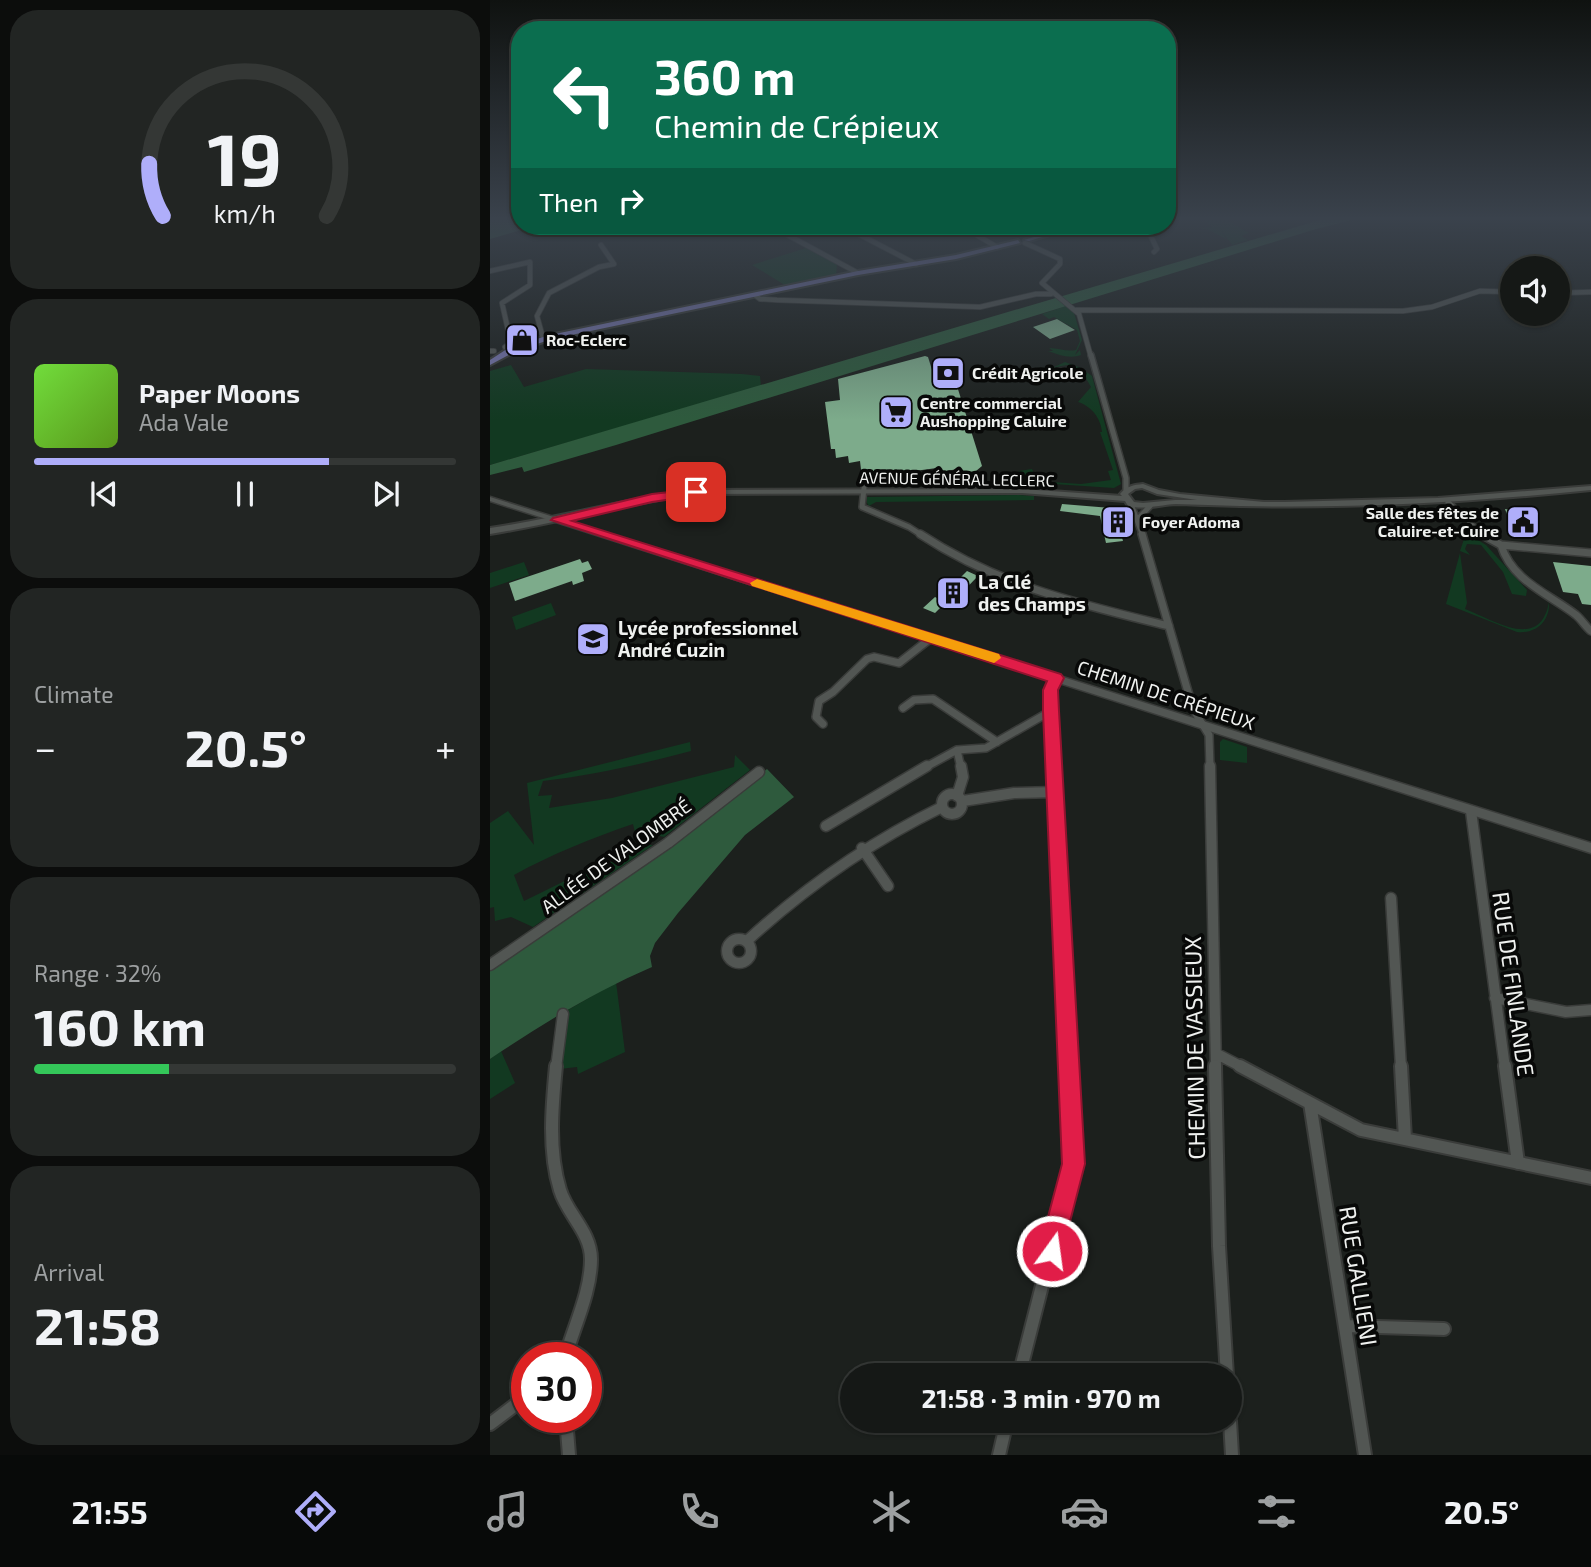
<!DOCTYPE html>
<html lang="en">
<head>
<meta charset="utf-8">
<style>
	body { margin:0; font-family:"Exo 2",sans-serif; background:#222523; color:#f1f3f6; height:100vh; display:flex; flex-direction:column; font-size:26px; white-space:nowrap }
	* { box-sizing:border-box; margin:0 }
	p { font-size:23px; color:#9da0a1 }
	.icon { flex:none; width:38px; height:38px; fill:none; stroke:currentColor; stroke-width:2; stroke-linecap:round; stroke-linejoin:round }
	.map { position:relative; flex:1; overflow:hidden }
	.sheet { display:flex; flex-direction:column; gap:10px; padding:10px; background:#0c0d0c; width:490px }
	.sheet>* { flex:none }
	.guide { position:absolute; left:21px; top:21px; width:665px; height:214px; border-radius:28px; box-shadow:0 2px 5px #0004,0 0 0 2px #343735; background:#0b6e4f; color:#fff; overflow:hidden }
	.buttons { position:absolute; left:1010px; top:256px; display:grid; gap:14px }
	.buttons a { display:grid; place-items:center; width:70px; height:70px; border-radius:50%; background:#151816; box-shadow:0 2px 5px #0004,0 0 0 2px #343735; font-size:35px }
	.speed { position:absolute; left:21px; top:1342px; display:flex; gap:14px; font-size:35px; font-weight:700; text-align:center }
	.speed>* { display:grid; place-content:center; width:91px; height:91px; border-radius:50%; background:#151816; box-shadow:0 2px 5px #0004,0 0 0 2px #343735; line-height:1 }
	.speed .limit { border:10px solid #d22; background:#fff; color:#111 }
	.pin { position:absolute; display:grid; place-items:center; width:60px; height:60px; color:#fff; margin:-30px; border-radius:14px; box-shadow:0 4px 10px #0006 }
	.me { position:absolute; width:77px; margin:-38px; rotate:14deg; stroke-linejoin:round; filter:drop-shadow(0 0 5px #0008) }
	.turn { display:flex; align-items:center; gap:24px; height:147px; padding:0 28px; font-size:32px }
	.turn .icon { width:91px; height:91px; stroke-width:2.5 }
	.turn b { display:block; font-size:49px; line-height:60px }
	.then { display:flex; align-items:center; height:66px; padding:0 28px; background:#0003; gap:14px; font-size:26px }
	.big { font-size:52px; font-weight:700; line-height:1.1 }
	.sheet .widget { flex:1; display:flex; flex-direction:column; justify-content:center; gap:10px; min-width:0; padding:0 24px; border-radius:28px; background:#222523 }
	.sheet .dial { align-items:center; gap:0 }
	.dial svg { height:182px; overflow:visible; fill:none; stroke:#343735; stroke-width:7; stroke-linecap:round; text-anchor:middle }
	.dial text { fill:#f1f3f6; stroke:none }
	.song { display:flex; align-items:center; gap:21px }
	.cover { width:84px; height:84px; border-radius:10px; background:linear-gradient(135deg,hsl(100 70% 55%),hsl(90 70% 35%)) }
	.played { height:7px; border-radius:4px; background:linear-gradient(90deg,#afaefa 70%,#343735 70%) }
	.keys { display:flex; justify-content:space-around; direction:ltr }
	.heat { display:flex; justify-content:space-between; align-items:center; font-size:38px; direction:ltr }
	.charge { height:10px; border-radius:5px; background:linear-gradient(90deg,#34c759 32%,#343735 0) }
	.trip { position:absolute; left:350px; top:1363px; width:402px; height:70px; border-radius:35px; background:#151816; box-shadow:0 2px 5px #0004,0 0 0 2px #343735; font-weight:700; line-height:70px; text-align:center }
	.tab-bar { display:flex; height:112px; justify-content:space-around; align-items:center; background:#080a09; color:#9da0a1 }
	.tab-bar .icon { width:49px; height:49px }
	.tab-bar .selected { color:#afaefa }
	.tab-bar b { font-size:32px; color:#f1f3f6 }
	main { display:flex; flex:1; min-height:0 }
	.map>svg:first-child { display:block }
	.green { fill:#123921 }
	.forest { fill:#2e5a3d }
	.building { fill:#7dab8b }
	.lines { fill:none; stroke-linecap:round; stroke-linejoin:round }
	.minor-far4-casing { stroke:#3a3c3a; stroke-width:6 }
	.minor-far3-casing { stroke:#3a3c3a; stroke-width:8 }
	.minor-far2-casing { stroke:#3a3c3a; stroke-width:10 }
	.minor-far1-casing { stroke:#3a3c3a; stroke-width:13 }
	.minor-casing { stroke:#3a3c3a; stroke-width:16 }
	.tertiary-casing { stroke:#3a3c3a; stroke-width:3 }
	.secondary-casing { stroke:#3a3c3a; stroke-width:4 }
	.primary-casing { stroke:#3a3c3a; stroke-width:4 }
	.minor-far4 { stroke:#525653; stroke-width:4.5 }
	.minor-far3 { stroke:#525653; stroke-width:5 }
	.minor-far2 { stroke:#525653; stroke-width:7 }
	.minor-far1 { stroke:#525653; stroke-width:10 }
	.minor { stroke:#525653; stroke-width:12 }
	.tertiary { fill:#525653; fill-rule:evenodd }
	.secondary { fill:#525653; fill-rule:evenodd }
	.primary { fill:#7776ae; fill-rule:evenodd }
	.route { fill:#e11d48; stroke:#92132f; stroke-width:2 }
	.slow { fill:#f59e0b }
	.labels { text-anchor:middle; stroke-width:7; stroke-linejoin:round; paint-order:stroke }
	.far-poi-label { font-size:16px; font-weight:bold; fill:#eff1ef; stroke:#080908; text-anchor:start }
	.far-street-label { font-size:16px; fill:#eff1ef; stroke:#080908 }
	.poi-label { font-size:19px; font-weight:bold; fill:#eff1ef; stroke:#080908; text-anchor:start }
	.street-label { font-size:19px; fill:#eff1ef; stroke:#080908 }
	.near-street-label { font-size:23px; fill:#eff1ef; stroke:#080908 }
</style>
</head>
<body>
<main>
<section class="sheet">
<div class="widget dial"><svg viewBox="0 0 100 80">
<path d="M14 69A42 42 0 1 1 86 69"/>
<path d="M14 69A42 42 0 0 1 8 46" stroke="#afaefa"/>
<text x="50" y="56" font-size="32" font-weight="700">19</text>
<text x="50" y="72" font-size="11">km/h</text>
</svg></div>
<div class="widget">
<div class="song"><i class="cover"></i><div><b>Paper Moons</b><p>Ada Vale</p></div></div>
<div class="played"></div>
<div class="keys"><svg class="icon" aria-label="previous" viewBox="0 0 24 24"><path d="M18 5L8 12l10 7zM5 5v14"/></svg><svg class="icon" aria-label="pause" viewBox="0 0 24 24"><path d="M8 5v14M16 5v14"/></svg><svg class="icon" aria-label="next" viewBox="0 0 24 24"><path d="M6 5l10 7-10 7zM19 5v14"/></svg></div>
</div>
<div class="widget"><p>Climate</p>
<div class="heat"><a>−</a><b class="big">20.5°</b><a>+</a></div>
</div>
<div class="widget"><p>Range · 32%</p><b class="big">160 km</b><div class="charge"></div></div>
<div class="widget"><p>Arrival</p><b class="big">21:58</b></div>
</section>
<div class="map">
<svg width="1101" height="1455" viewBox="0 0 1101 1455">
	<rect width="100%" height="100%" fill="#1c201d"/>
	<!-- green -->
	<path class="green" d="M731 217 759 233 751 236 758 240 742 245 731 230 736 239 717 229H709L723 227 710 218Z
		M316 248 347 264 346 276 298 287 262 265Z
		M576 306 584 313 592 340 585 355 590 350 591 355C580 359 569 355 558 351H563L559 348C569 348 576 352 586 350L590 341 587 330 564 317 559 319 552 314Z
		M575 362 591 368 602 376 631 484 624 488 533 482 526 477 529 471 542 469 547 481 591 484 621 480 618 471 623 470 610 432H612C611 418 601 406 588 402L601 387 594 375 577 365 562 368Z
		M21 365 34 387 96 369 252 374 270 376 271 386 0 465V371Z
		M529 495 544 496V500L386 502 379 506 377 503V497Z
		M974 539 988 540 996 545 1037 590 1036 596 1022 594 1013 572 991 545 977 544 975 549 980 555 970 551Z
		M970 553 977 603 975 609C1004 620 1050 652 1059 602 1060 621 1046 634 1027 632L956 604Z
		M34 562 39 575 0 588V573Z
		M61 603 66 615 26 630 22 617Z
		M733 739 757 747V763L730 760V742Z
		M200 742 201 751C152 764 104 775 53 781L48 796 62 795 59 808 122 798 244 767 245 755 260 770 174 837 159 833 146 836 143 824C102 838 62 854 24 875L34 901 89 874 148 852 147 845H163L43 927 21 917 5 921 4 907 0 908V823L18 811 44 845 37 783Z
		M126 982 135 1052 88 1074 87 1067 70 1069 78 1010Z
		M11 1051 25 1083 0 1099V1059Z"/>
	<!-- forest -->
	<path class="forest" d="M0 217H30V226H45L0 239Z
		M840 217H874L826 229 126 445 34 472 32 467 0 475V465Z
		M277 769 304 797 255 835 188 913 165 943 160 956 162 967C104 992 52 1024 0 1059V971L141 875Z"/>
	<!-- building -->
	<path class="building" d="M567 319 585 330 560 339 543 327Z
		M435 356 438 357 443 373 462 370 492 466 486 471 470 473 469 469 448 472 447 468 372 478 370 461 359 463 358 456 346 458 345 449H341L335 402 350 400 348 379Z
		M572 504 633 509 639 529 630 530 633 541 616 543 610 516 570 511Z
		M1015 509 1041 513 1049 533 1024 534Z
		M90 559 92 563 98 561 102 569 92 573 94 581 83 585 82 581 25 601 19 583Z
		M1063 562 1101 566V605L1092 604 1088 594 1073 592Z
		M477 571 488 576 461 604 456 602 445 613 433 608 445 597 449 599Z"/>
	<g class="lines">
		<!-- minor-far4 casing -->
		<g class="minor-far4-casing">
			<path id="minor-far4" d="M281 226 368 273
				M353 226 426 264
				M471 226 507 247
				M548 226 563 232
				M656 226 667 249 664 252
				M52 227 56 226
				M535 243 570 259V264L552 283 589 314 601 357
				M0 271 40 262V285L12 303 21 343 15 347
				M1068 293 1101 292
				M266 296 270 299 287 300 490 307 546 294H561
				M586 310 913 311 942 307 990 291 1022 292
				M53 338 47 316 59 293 109 267 124 264 111 245
				M0 351H4"/>
		</g>
		<!-- minor-far3 casing -->
		<g class="minor-far3-casing">
			<path id="minor-far3" d="M601 355 636 478V491
				M374 488 372 507 419 527 433 536
				M958 502 993 536
				M641 504 653 536
				M648 519 660 506"/>
		</g>
		<!-- minor-far2 casing -->
		<g class="minor-far2-casing">
			<path id="minor-far2" d="M430 534C509 586 589 604 679 626
				M652 534 703 709 719 735 720 768
				M991 534 1011 545 1101 553
				M1011 545C1022 581 1059 594 1086 615 1092 620 1095 626 1101 631
				M413 708 424 700 443 699 507 742
				M333 724 326 717 329 701 343 692 377 659 384 657 409 663 441 638
				M467 750 471 768
				M434 768 467 750 496 748 561 711
				M564 768 560 690 566 678"/>
		</g>
		<!-- minor-far1 casing -->
		<g class="minor-far1-casing">
			<path id="minor-far1" d="M564 766 578 1068
				M720 766 726 1068
				M452 804a10 10 0 1 1 20 0a10 10 0 1 1-20 0Z
				M467 796 473 777 471 766
				M473 801 524 793 565 792
				M981 811 1015 1068
				M336 826 437 766
				M372 848 398 886
				M901 898 911 1068
				M237 951a12 12 0 1 1 24 0a12 12 0 1 1-24 0Z
				M258 940C317 886 380 842 452 807
				M0 965 178 843 269 772
				M1005 998 1076 1012 1101 1010
				M727 1054 754 1068
				M66 1068 73 1014"/>
		</g>
		<!-- minor casing -->
		<g class="minor-casing">
			<path id="minor" d="M66 1066C62 1107 58 1151 70 1190 77 1214 101 1232 101 1259 101 1292 84 1326 75 1358
				M725 1066 729 1246 737 1376
				M750 1066 871 1130 1101 1178
				M911 1066 915 1139
				M1015 1066 1028 1163
				M820 1103 875 1455
				M855 1326 954 1329
				M529 1376 583 1164 578 1066
				M76 1418 79 1455
				M740 1421 742 1455
				M0 1424 37 1396
				M509 1455 517 1421"/>
		</g>
		<!-- tertiary casing -->
		<g class="tertiary-casing">
			<path id="tertiary" d="M0 497 1101 843V853L0 501Z"/>
		</g>
		<!-- secondary casing -->
		<g class="secondary-casing">
			<path id="secondary" d="M653 484 669 490 690 494 774 502H794L948 498 1101 486V490C973 503 846 510 718 505 707 505 696 504 686 504 669 505 655 510 638 506L635 501 532 493 206 494C137 503 69 523 0 534V528C69 518 137 498 206 490L532 489 632 496 630 494C637 486 643 485 653 484ZM652 488 667 494 707 500H685L653 503 644 502 638 494 645 489Z"/>
		</g>
		<!-- primary casing -->
		<g class="primary-casing">
			<path id="primary" d="M580 226H589L539 241 534 240Z
				M528 240 530 243 466 259 368 275 62 339 26 351 0 365V360L20 347 60 335 368 271 466 255Z"/>
		</g>
		<!-- minor-far4 -->
		<use href="#minor-far4" class="minor-far4"/>
		<!-- minor-far3 -->
		<use href="#minor-far3" class="minor-far3"/>
		<!-- minor-far2 -->
		<use href="#minor-far2" class="minor-far2"/>
		<!-- minor-far1 -->
		<use href="#minor-far1" class="minor-far1"/>
		<!-- minor -->
		<use href="#minor" class="minor"/>
		<!-- tertiary -->
		<use href="#tertiary" class="tertiary"/>
		<!-- secondary -->
		<use href="#secondary" class="secondary"/>
		<!-- primary -->
		<use href="#primary" class="primary"/>
	</g>
	<!-- sky -->
	<linearGradient id="sky" x2="0" y2="1"><stop stop-color="#0f1210"/><stop offset="0.52" stop-color="#3a424c"/><stop offset="1" stop-color="#3a424c" stop-opacity="0"/></linearGradient>
	<rect width="1101" height="420" fill="url(#sky)"/>
	<!-- route -->
	<path class="route" d="M206 489 212 492 210 495 162 502 82 521 571 674 574 678 568 690 569 711 595 1164 570 1260 562 1263 553 1260 549 1251 572 1164 553 711V690L557 681 61 520 63 518 162 494Z"/>
	<!-- slow -->
	<path class="slow" d="M267 579 509 654 511 658 504 663 262 586 260 583Z"/>
	<!-- icons -->
	<defs>
		<g id="shop-square" transform="scale(1.75)"><rect x="-9" y="-9" width="18" height="18" rx="4" fill="#afaefa" stroke="#080908"/><path d="M-5-2.5h2.3a2.7 3.5 0 0 1 5.4 0H5L5.5 6h-11ZM-1.5-2.5h3a1.5 2.3 0 0 0-3 0Z" fill="#111"/></g>
		<g id="bank-square" transform="scale(1.75)"><rect x="-9" y="-9" width="18" height="18" rx="4" fill="#afaefa" stroke="#080908"/><path d="M-6-4H6V4H-6ZM0-2.3a2.3 2.3 0 1 0 0 4.6a2.3 2.3 0 1 0 0-4.6Z" fill="#111"/></g>
		<g id="supermarket-square" transform="scale(1.75)"><rect x="-9" y="-9" width="18" height="18" rx="4" fill="#afaefa" stroke="#080908"/><path d="M-6-5.5h2.5l.6 2H6L4.5 2H-2.5L-4.4-4H-6ZM-1.5 3.2a1.3 1.3 0 1 0 .1 0ZM3 3.2a1.3 1.3 0 1 0 .1 0Z" fill="#111"/></g>
		<g id="building-square" transform="scale(1.75)"><rect x="-9" y="-9" width="18" height="18" rx="4" fill="#afaefa" stroke="#080908"/><path d="M-4-6H4V6H1V3H-1V6H-4ZM-2.5-4.3h1.7v1.8h-1.7ZM.8-4.3h1.7v1.8H.8ZM-2.5-1h1.7V.8h-1.7ZM.8-1h1.7V.8H.8Z" fill="#111"/></g>
		<g id="civic-square" transform="scale(1.75)"><rect x="-9" y="-9" width="18" height="18" rx="4" fill="#afaefa" stroke="#080908"/><path d="M-.6-6.5H3V-4.5H.6V-3L4-1V1h2V6H-6V1h2V-1L-.6-3ZM-1.2 2.5V6h2.4V2.5Z" fill="#111"/></g>
		<g id="school-square" transform="scale(1.75)"><rect x="-9" y="-9" width="18" height="18" rx="4" fill="#afaefa" stroke="#080908"/><path d="M0-5L7-2L0 1L-7-2ZM-4 1L0 2.5L4 1V4Q0 6-4 4Z" fill="#111"/></g>
	</defs>
	<g fill-rule="evenodd">
		<use href="#shop-square" x="32" y="340"/>
		<use href="#bank-square" x="458" y="373"/>
		<use href="#supermarket-square" x="406" y="412"/>
		<use href="#building-square" x="628" y="522"/>
		<use href="#civic-square" x="1033" y="522"/>
		<use href="#building-square" x="463" y="593"/>
		<use href="#school-square" x="103" y="639"/>
	</g>
	<g class="labels">
		<!-- far-poi labels -->
		<g class="far-poi-label">
			<text x="56" y="346">Roc-Eclerc</text>
			<text x="482" y="379">Crédit Agricole</text>
			<text x="430" y="409">Centre commercial<tspan x="430" dy="18">Aushopping Caluire</tspan></text>
			<text x="1009" y="519" text-anchor="end">Salle des fêtes de<tspan x="1009" dy="18">Caluire-et-Cuire</tspan></text>
			<text x="652" y="528">Foyer Adoma</text>
		</g>
		<!-- far-street labels -->
		<g class="far-street-label">
			<text transform="translate(467 479) rotate(1)" y="6">AVENUE GÉNÉRAL LECLERC</text>
		</g>
		<!-- poi labels -->
		<g class="poi-label">
			<text x="488" y="589">La Clé<tspan x="488" dy="22">des Champs</tspan></text>
			<text x="128" y="635">Lycée professionnel<tspan x="128" dy="22">André Cuzin</tspan></text>
		</g>
		<!-- street labels -->
		<g class="street-label">
			<text transform="translate(676 695) rotate(18)" y="7">CHEMIN DE CRÉPIEUX</text>
			<text transform="translate(126 856) rotate(-36)" y="7">ALLÉE DE VALOMBRÉ</text>
		</g>
		<!-- near-street labels -->
		<g class="near-street-label">
			<text transform="translate(1023 984) rotate(82)" y="8">RUE DE FINLANDE</text>
			<text transform="translate(705 1048) rotate(-91)" y="8">CHEMIN DE VASSIEUX</text>
			<text transform="translate(868 1276) rotate(81)" y="8">RUE GALLIENI</text>
		</g>
	</g>
</svg>
<div class="buttons">
<a><svg class="icon" aria-label="sound" viewBox="0 0 24 24"><path d="M4 9h4l5-4v14l-5-4H4zM17 9q2 3 0 6"/></svg></a>
</div>
<div class="speed"><div class="limit">30</div></div>
<div class="pin" style="left:206px;top:492px;background:#d93025"><svg class="icon" aria-label="arrive" viewBox="0 0 24 24"><path d="M6 21V4h12l-3 4 3 4H6"/></svg></div>
<svg class="me" style="left:562px;top:1251px" viewBox="-20 -20 40 40"><circle r="17" fill="#e11d48" stroke="#fff" stroke-width="3"/><path d="M0-11L8 9 0 5-8 9z" fill="#fff"/></svg>
<div class="trip">21:58 · 3 min · 970 m</div>
<div class="guide">
<div class="turn"><svg class="icon" aria-label="left" viewBox="0 0 24 24"><path d="M17 20v-9H6M10 6l-5 5 5 5"/></svg><div><b>360 m</b>Chemin de Crépieux</div></div>
<div class="then">Then<svg class="icon" aria-label="right" viewBox="0 0 24 24"><path d="M7 20v-9h11M14 6l5 5-5 5"/></svg></div>
</div>
</div>
</main>
<nav class="tab-bar">
<b>21:55</b>
<svg class="icon selected" aria-label="directions" viewBox="0 0 24 24"><path d="M12 3l9 9-9 9-9-9zM9 14v-3h6M13 9l2 2-2 2"/></svg>
<svg class="icon" aria-label="music" viewBox="0 0 24 24"><path d="M9 18V5l10-2v13"/><circle cx="6" cy="18" r="3"/><circle cx="16" cy="16" r="3"/></svg>
<svg class="icon" aria-label="phone" viewBox="0 0 24 24"><path d="M5 4h4l2 5-3 2q2 4 5 5l2-3 5 2v4C11 20 4 13 5 4z"/></svg>
<svg class="icon" aria-label="climate" viewBox="0 0 24 24"><path d="M12 3v18M4 7l16 10M4 17L20 7"/></svg>
<svg class="icon" aria-label="car" viewBox="0 0 24 24"><path d="M5 17H2v-5l4-1 3-4h7l3 4 3 1v5h-3M9 17h6M6 11h13"/><circle cx="7" cy="17" r="2"/><circle cx="17" cy="17" r="2"/></svg>
<svg class="icon" aria-label="filters" viewBox="0 0 24 24"><path d="M4 7h16M4 17h16"/><circle cx="9" cy="7" r="2"/><circle cx="15" cy="17" r="2"/></svg>
<b>20.5°</b>
</nav>
</body>
</html>
